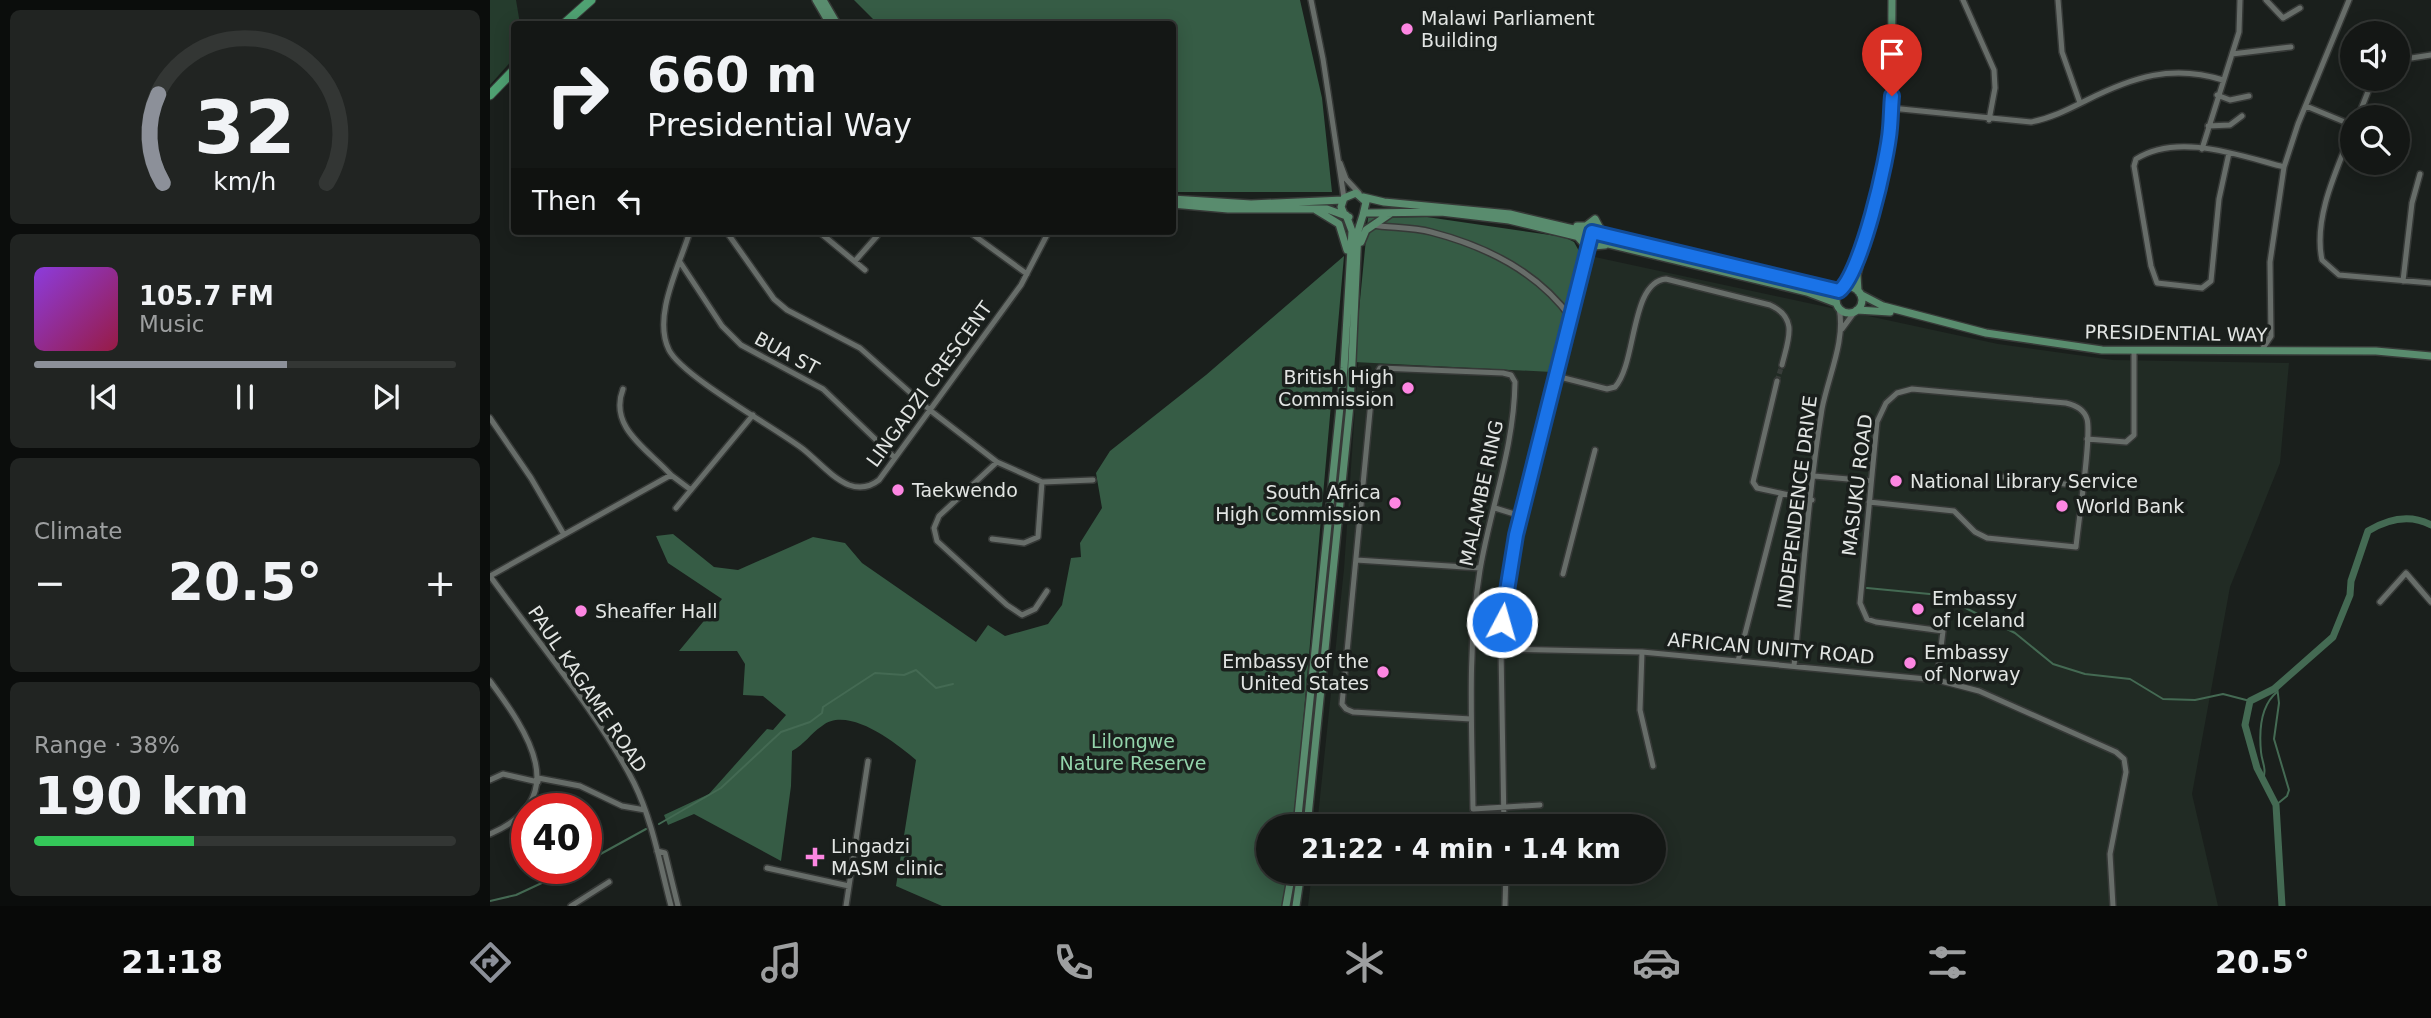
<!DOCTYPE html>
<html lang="en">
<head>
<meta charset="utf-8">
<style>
	body { margin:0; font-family:"DejaVu Sans",sans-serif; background:#212422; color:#f1f3f6; height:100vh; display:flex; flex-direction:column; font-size:26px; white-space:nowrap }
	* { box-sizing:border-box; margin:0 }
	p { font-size:23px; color:#9d9fa0 }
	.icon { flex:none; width:38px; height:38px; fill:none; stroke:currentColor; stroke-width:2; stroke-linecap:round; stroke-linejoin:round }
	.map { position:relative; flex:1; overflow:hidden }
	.side { display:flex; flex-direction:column; gap:10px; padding:10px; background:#0b0d0c; width:490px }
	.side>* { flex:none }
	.top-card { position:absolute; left:21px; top:21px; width:665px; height:214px; border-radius:7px; box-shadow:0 4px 18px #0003,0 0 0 2px #333634; background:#141715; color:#f1f3f6; overflow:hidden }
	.buttons { position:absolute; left:1850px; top:21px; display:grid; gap:14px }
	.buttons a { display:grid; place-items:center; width:70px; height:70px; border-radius:50%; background:#141715; box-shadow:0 4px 18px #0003,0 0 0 2px #333634; font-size:35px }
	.speed { position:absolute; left:21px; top:793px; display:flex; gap:14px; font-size:35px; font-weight:700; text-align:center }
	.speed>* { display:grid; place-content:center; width:91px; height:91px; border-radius:50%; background:#141715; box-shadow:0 4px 18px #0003,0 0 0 2px #333634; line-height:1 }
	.speed .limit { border:10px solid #d22; background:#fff; color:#111 }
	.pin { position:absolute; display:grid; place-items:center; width:60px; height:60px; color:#fff; margin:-72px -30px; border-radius:50% 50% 50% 0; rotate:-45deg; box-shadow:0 0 7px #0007 }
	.pin .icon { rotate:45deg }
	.me { position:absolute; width:77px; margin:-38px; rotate:6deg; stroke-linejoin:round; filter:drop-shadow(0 0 5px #0008) }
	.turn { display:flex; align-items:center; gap:24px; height:147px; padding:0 21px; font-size:32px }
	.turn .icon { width:91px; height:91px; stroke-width:2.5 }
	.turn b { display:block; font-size:49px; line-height:60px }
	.then { display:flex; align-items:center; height:66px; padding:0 21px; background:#0003; gap:14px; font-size:26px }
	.big { font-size:52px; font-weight:700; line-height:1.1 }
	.side .card { flex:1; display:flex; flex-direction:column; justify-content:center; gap:10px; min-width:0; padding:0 24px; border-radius:10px; background:#212422 }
	.side .dial { align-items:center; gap:0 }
	.dial svg { height:182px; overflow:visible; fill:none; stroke:#333634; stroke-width:7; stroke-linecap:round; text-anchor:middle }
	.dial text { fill:#f1f3f6; stroke:none }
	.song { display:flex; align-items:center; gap:21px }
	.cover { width:84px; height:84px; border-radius:10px; background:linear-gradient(135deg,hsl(270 70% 55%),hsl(340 70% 35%)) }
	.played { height:7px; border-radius:4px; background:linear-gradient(90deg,#8c9099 60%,#333634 60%) }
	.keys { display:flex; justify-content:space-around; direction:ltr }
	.heat { display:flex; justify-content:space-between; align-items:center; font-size:38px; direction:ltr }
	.charge { height:10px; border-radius:5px; background:linear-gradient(90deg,#34c759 38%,#333634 0) }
	.trip { position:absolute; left:766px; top:814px; width:410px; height:70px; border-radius:35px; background:#141715; box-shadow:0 4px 18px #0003,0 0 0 2px #333634; font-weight:700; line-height:70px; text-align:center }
	.menu { display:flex; height:112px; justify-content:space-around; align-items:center; background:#080908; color:#9d9fa0 }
	.menu .icon { width:49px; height:49px }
	.menu .on { color:#8c9099 }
	.menu b { font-size:32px; color:#f1f3f6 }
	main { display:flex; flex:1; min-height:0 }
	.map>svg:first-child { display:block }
	.built { fill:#212b24 }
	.green { fill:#253c2d }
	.forest { fill:#365c45 }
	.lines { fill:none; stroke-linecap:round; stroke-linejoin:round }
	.stream { stroke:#446a53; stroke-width:2 }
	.river { stroke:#446a53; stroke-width:7 }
	.minor-tunnel { stroke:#383d3a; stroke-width:5; stroke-dasharray:5 2.5; stroke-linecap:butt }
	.minor-casing { stroke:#363937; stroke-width:8 }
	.major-casing { stroke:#363937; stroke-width:10 }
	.highway-casing { stroke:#363937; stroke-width:11 }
	.minor { stroke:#676d69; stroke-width:5 }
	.major { stroke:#598c6e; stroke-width:7 }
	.highway { stroke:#4fa172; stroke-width:9 }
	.route-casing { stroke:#114b97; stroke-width:18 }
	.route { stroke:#1a73e8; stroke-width:12 }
	.poi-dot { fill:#fd86e2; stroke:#1a1f1c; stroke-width:2.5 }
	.labels { text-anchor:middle; stroke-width:7; stroke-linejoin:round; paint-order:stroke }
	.poi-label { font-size:19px; fill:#e2e5e3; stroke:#1a1f1c; text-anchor:start }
	.street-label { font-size:19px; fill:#e2e5e3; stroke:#1a1f1c }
	.park-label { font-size:19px; fill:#93d4ab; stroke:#1a1f1c }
</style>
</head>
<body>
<main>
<section class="side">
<div class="card dial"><svg viewBox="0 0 100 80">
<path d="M14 69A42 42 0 1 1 86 69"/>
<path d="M14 69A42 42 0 0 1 12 30" stroke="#8c9099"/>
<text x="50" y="56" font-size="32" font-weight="700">32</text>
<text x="50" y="72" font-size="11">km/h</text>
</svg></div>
<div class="card">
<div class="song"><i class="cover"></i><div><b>105.7 FM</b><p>Music</p></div></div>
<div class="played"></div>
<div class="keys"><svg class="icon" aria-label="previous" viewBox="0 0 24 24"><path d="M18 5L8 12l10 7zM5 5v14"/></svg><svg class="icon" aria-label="pause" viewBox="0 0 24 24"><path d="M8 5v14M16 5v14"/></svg><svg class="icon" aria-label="next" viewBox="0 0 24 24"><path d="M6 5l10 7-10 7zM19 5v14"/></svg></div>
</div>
<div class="card"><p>Climate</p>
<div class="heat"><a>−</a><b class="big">20.5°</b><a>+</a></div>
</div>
<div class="card"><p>Range · 38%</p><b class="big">190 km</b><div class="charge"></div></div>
</section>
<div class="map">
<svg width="1941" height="906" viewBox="0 0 1941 906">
	<rect width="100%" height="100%" fill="#1a1f1c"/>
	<!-- built -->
	<path class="built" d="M878 221 1091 254 1508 344 1623 360 1799 363 1790 463 1740 587 1702 794 1728 906H818L822 872H1164V826H827L854 569Z"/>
	<!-- green -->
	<path class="green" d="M0 0H26L30 24H24V58L0 85Z"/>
	<!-- forest -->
	<path class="forest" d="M364 0H810L832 98 842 192H683L682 24H388Z
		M937 217 1074 237 1084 242 1089 251 1062 372 864 362 878 218Z
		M854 256 804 826H779V872H800L797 906H452L406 886 426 760C406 743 358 705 332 726 320 734 315 744 302 751L301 786 291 861 204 814 178 825 174 815 219 794 277 729 283 730 296 715 273 696 253 695 255 664 247 651H189L232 599 178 563 166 536 183 534 224 567 248 570 323 537 355 543 372 563 486 642 498 625 515 636 558 624 572 605 581 558 591 557 590 543 612 508 606 473 620 451 716 375Z"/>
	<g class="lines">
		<!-- stream -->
		<path class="stream" d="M1377 588 1450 595 1525 633 1563 664 1595 674 1640 679 1673 699 1705 700 1733 694 1760 701
			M1773 779C1777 768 1772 763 1771 752 1769 731 1770 706 1787 692
			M1786 805 1797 796 1799 790 1784 739 1789 703 1787 686
			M169 824 231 788 291 732 320 722 332 713 333 707 385 673 414 675 426 670 446 688 463 684
			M96 862 156 829
			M0 901 26 895 84 868"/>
		<!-- river -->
		<path class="river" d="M1792 906 1786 805 1767 768 1755 725 1760 701 1784 689 1843 637 1860 595 1861 581 1878 531C1898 519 1920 514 1941 525"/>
		<!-- minor-tunnel -->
		<path class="minor-tunnel" d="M1287 381 1292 365"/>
		<!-- minor casing -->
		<g class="minor-casing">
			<path id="minor" d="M821 0 833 59 854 198
				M1473 0 1504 70 1505 88 1499 120
				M1568 0 1572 52 1590 103
				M1776 0 1793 18 1810 8
				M1742 54 1801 47
				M1908 60 1941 55
				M1727 95 1740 100 1759 96
				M1816 106 1862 125
				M1401 108 1541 122C1562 118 1579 109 1597 100 1643 77 1682 64 1733 80
				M1868 117 1883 79
				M1718 126 1740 125 1752 116
				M1862 131C1847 169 1823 218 1832 260L1849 275 1941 283
				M1712 149 1749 32 1750 0
				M1739 153 1729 199 1721 281 1712 288 1667 283 1661 266 1644 166 1646 159C1688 132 1751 156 1794 167
				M850 163 856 179 869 193
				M882 225C901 228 922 227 941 232 995 246 1048 272 1081 318
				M200 231C190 265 162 316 179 350 193 377 284 427 313 449 328 461 342 478 359 485 370 489 380 487 389 480L531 285 559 231
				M236 231 284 299 297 310 370 348 441 411 507 462 552 482 603 480
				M328 231 375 270
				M478 231 537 274
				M365 261 387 236
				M190 262 232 326 251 345 333 389 405 458
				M1913 281 1922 203 1930 174
				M1352 329 1366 310
				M1771 351 1781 336 1780 262 1794 167 1808 124 1859 0
				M1066 376 1117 389 1125 387C1147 363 1140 282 1176 279L1280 305C1309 318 1298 340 1292 365
				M1287 381 1263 482 1267 488 1322 500
				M133 389C118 428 159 450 181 475
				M0 418 41 478 73 533
				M1597 439 1636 442 1644 435V352
				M507 462 449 516 444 528 447 541 517 605 532 615 545 609 557 591
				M1324 476 1381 481
				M1513 477 1592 486
				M1379 502 1464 511 1485 532 1497 538 1586 547C1588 524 1602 436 1597 419 1594 409 1585 405 1576 403L1422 389 1407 393 1396 403 1387 422 1370 603 1377 619 1386 622 1453 631 1447 680
				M186 508 263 415
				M1005 508 1031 516
				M502 539 534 543 548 537 552 482
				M866 560 990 568
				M1073 574 1105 450
				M0 576C46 640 109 714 144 783 163 822 170 865 181 906
				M0 576 181 475 201 490
				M1890 602 1916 573 1941 602
				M982 634H1011
				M1011 649 1152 652 1447 680 1489 691 1626 752 1634 759 1636 772 1620 854 1623 906
				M1152 652 1150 710 1163 766
				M1248 661 1291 494
				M1304 666C1313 581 1318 494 1332 409 1338 377 1356 340 1349 308
				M0 681C37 731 84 798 0 834
				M981 719 863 712 856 709 852 704 883 380 890 368 1013 373 1021 375 1025 382C1024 449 1001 505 990 570 977 649 982 729 983 809L1050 805
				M48 778 90 786 132 806 155 810
				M0 780 13 774 48 782
				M1014 826 1011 649 1017 582 1085 302
				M167 851 175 853 188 906
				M277 868 359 886
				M81 906 119 882
				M356 906 378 761
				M1015 906 1016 872"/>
		</g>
		<!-- major casing -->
		<g class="major-casing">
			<path id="major" d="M326 0 340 24
				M333 0 347 24
				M873 197 894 202 1020 214 1349 291
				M682 199 761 204 853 200
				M682 204 738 209H837L859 217
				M826 210 849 224 857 250
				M875 213 951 212 1019 220 1317 292 1346 303
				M854 214 851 207 854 198 866 193 876 202 873 215
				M1087 226H1096L1105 219 1113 234
				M871 242 876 230 901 213
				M1093 263 1103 246 1115 245
				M1346 300a13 13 0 1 1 26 0a13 13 0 1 1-26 0Z
				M1354 288 1366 264
				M1368 291 1367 275 1401 128 1402 0
				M1370 294 1393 306 1496 333 1612 350 1886 351 1941 356
				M1084 306 1094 252V244L1088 237
				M1367 310 1400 312
				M807 826 854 368 862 231 856 215
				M817 826 860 405 868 231 873 215
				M796 906 802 872
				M806 906 811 872"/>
		</g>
		<!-- highway casing -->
		<g class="highway-casing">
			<path id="highway" d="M74 24 101 0
				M0 95 24 70"/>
		</g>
		<!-- minor -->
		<use href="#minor" class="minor"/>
		<!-- major -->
		<use href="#major" class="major"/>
		<!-- highway -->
		<use href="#highway" class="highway"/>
	</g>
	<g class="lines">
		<!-- route casing -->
		<g class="route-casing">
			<path id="route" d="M1012 622 1026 535 1102 232 1349 291C1371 275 1398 158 1400 128 1401 117 1401 106 1402 96"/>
		</g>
		<!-- route -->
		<use href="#route" class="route"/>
	</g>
	<!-- markers -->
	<g class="poi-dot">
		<circle cx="917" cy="29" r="7"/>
		<circle cx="918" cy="388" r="7"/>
		<circle cx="1406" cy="481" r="7"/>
		<circle cx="408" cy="490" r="7"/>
		<circle cx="905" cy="503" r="7"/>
		<circle cx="1572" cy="506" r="7"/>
		<circle cx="1428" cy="609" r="7"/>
		<circle cx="91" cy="611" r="7"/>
		<circle cx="1420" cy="663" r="7"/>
		<circle cx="893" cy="672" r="7"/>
		<path d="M321.5 846.5h7v7h7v7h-7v7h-7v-7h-7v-7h7z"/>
	</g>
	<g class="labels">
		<!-- poi labels -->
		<g class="poi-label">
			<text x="931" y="25">Malawi Parliament<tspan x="931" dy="22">Building</tspan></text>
			<text x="904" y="384" text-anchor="end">British High<tspan x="904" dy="22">Commission</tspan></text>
			<text x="1420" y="488">National Library Service</text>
			<text x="422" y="497">Taekwendo</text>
			<text x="891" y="499" text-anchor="end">South Africa<tspan x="891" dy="22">High Commission</tspan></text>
			<text x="1586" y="513">World Bank</text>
			<text x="1442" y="605">Embassy<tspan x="1442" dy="22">of Iceland</tspan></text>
			<text x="105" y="618">Sheaffer Hall</text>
			<text x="1434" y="659">Embassy<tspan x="1434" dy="22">of Norway</tspan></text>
			<text x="879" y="668" text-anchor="end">Embassy of the<tspan x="879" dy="22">United States</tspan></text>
			<text x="341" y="853">Lingadzi<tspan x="341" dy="22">MASM clinic</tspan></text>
		</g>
		<!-- street labels -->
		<g class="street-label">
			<text transform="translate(1686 333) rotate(1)" y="7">PRESIDENTIAL WAY</text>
			<text transform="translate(297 353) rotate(28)" y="7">BUA ST</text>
			<text transform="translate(439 384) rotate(-54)" y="7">LINGADZI CRESCENT</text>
			<text transform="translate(1367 485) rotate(-83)" y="7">MASUKU ROAD</text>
			<text transform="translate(991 493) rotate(-78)" y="7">MALAMBE RING</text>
			<text transform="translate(1307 502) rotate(-83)" y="7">INDEPENDENCE DRIVE</text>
			<text transform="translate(1281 648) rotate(5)" y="7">AFRICAN UNITY ROAD</text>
			<text transform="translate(98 689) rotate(56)" y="7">PAUL KAGAME ROAD</text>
		</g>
		<!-- park labels -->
		<g class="park-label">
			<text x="643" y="748">Lilongwe<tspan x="643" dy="22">Nature Reserve</tspan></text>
		</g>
	</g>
</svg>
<div class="buttons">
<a><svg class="icon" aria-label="sound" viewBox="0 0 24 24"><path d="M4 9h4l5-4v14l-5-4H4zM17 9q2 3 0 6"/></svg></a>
<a><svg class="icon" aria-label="search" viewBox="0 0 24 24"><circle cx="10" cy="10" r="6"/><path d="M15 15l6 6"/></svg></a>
</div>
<div class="speed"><div class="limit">40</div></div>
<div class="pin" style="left:1402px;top:96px;background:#d93025"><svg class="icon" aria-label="arrive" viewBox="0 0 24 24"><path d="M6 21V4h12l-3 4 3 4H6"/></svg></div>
<svg class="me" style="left:1012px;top:622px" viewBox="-20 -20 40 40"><circle r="17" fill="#1a73e8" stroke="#fff" stroke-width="3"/><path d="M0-11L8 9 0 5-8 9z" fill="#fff"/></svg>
<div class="trip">21:22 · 4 min · 1.4 km</div>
<div class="top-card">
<div class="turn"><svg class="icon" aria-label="right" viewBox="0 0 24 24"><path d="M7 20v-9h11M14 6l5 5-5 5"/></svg><div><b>660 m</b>Presidential Way</div></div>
<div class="then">Then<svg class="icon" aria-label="left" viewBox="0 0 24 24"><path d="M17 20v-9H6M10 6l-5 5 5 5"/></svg></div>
</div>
</div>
</main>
<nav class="menu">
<b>21:18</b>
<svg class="icon on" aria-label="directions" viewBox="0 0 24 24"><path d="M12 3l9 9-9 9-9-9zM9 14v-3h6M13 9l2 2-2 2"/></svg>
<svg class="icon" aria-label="music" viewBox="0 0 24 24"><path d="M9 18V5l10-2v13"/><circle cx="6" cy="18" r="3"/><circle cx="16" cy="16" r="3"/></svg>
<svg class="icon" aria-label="phone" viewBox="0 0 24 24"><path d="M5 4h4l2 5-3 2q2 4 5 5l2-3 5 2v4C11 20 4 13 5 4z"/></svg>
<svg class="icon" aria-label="climate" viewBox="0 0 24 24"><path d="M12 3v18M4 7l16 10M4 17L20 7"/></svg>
<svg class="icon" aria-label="car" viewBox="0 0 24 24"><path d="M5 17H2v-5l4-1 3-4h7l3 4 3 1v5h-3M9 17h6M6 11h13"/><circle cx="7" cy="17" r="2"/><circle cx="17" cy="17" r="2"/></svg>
<svg class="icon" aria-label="filters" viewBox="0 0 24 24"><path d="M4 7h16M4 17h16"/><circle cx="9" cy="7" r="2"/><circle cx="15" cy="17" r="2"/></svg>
<b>20.5°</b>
</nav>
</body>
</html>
